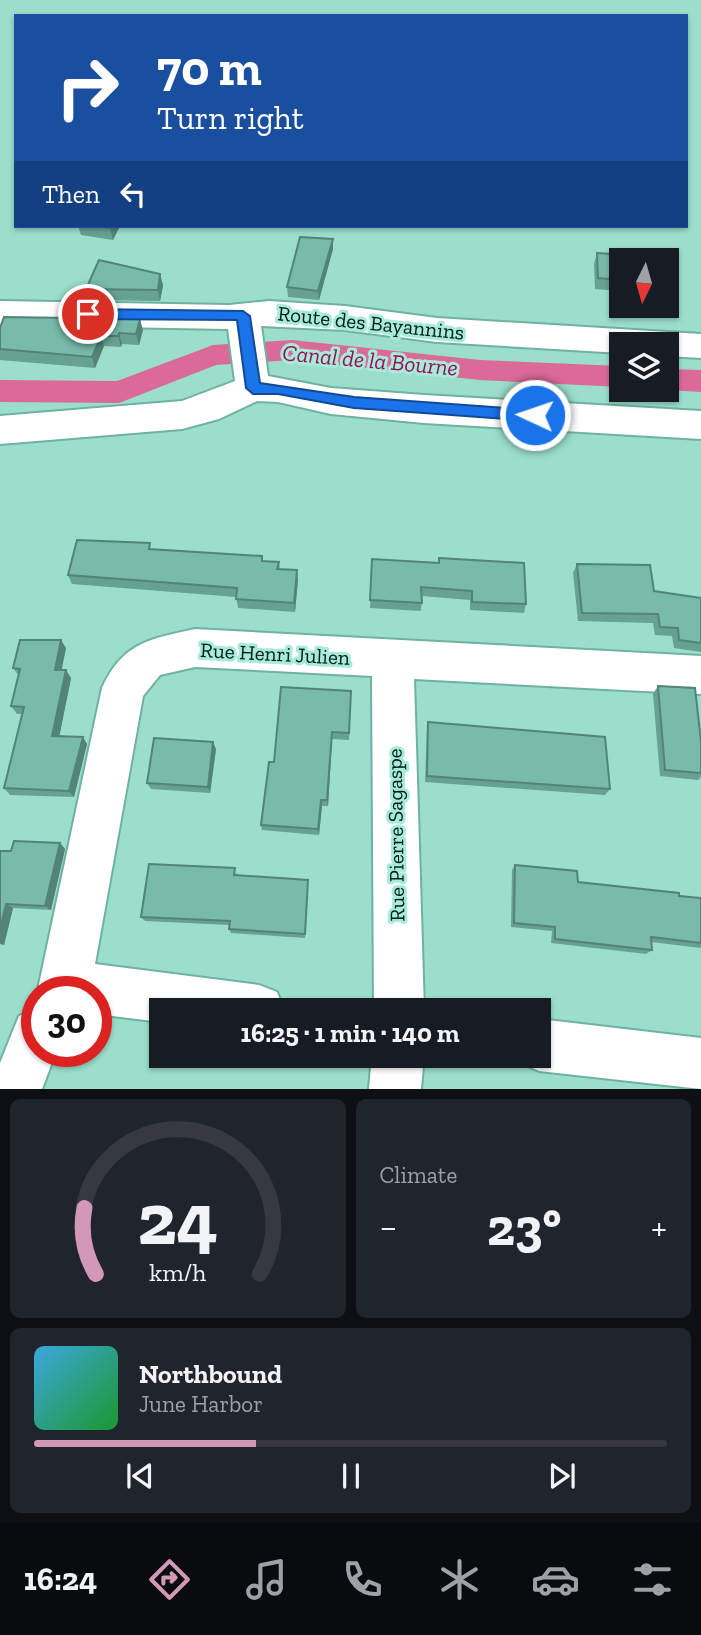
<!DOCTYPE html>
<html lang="en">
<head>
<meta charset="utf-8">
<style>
	body { margin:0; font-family:"Zilla Slab",serif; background:#20242c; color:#f1f3f6; height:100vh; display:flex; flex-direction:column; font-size:26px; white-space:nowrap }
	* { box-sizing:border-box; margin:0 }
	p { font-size:23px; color:#9ea1a6 }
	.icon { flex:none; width:38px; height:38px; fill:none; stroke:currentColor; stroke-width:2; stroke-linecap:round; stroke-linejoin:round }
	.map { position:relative; height:1089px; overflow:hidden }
	.panel { display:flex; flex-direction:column; gap:10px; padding:10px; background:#0d0f14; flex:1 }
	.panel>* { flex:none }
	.top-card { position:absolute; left:14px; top:14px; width:674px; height:214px; border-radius:0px; box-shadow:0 2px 5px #0004; background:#1a4fa0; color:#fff; overflow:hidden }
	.needle { width:46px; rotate:185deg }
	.tools { position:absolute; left:609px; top:248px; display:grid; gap:14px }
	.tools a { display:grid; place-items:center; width:70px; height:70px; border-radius:0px; background:#171b24; box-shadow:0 2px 5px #0004; font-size:35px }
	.speed { position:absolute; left:21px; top:976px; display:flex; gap:14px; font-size:35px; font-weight:700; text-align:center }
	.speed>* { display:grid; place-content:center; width:91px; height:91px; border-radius:50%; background:#171b24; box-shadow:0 2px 5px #0004; line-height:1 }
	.speed .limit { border:10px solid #d22; background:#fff; color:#111 }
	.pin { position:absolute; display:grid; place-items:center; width:60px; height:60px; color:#fff; margin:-30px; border:4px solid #fff; border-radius:50%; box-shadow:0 2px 7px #0007 }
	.me { position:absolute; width:77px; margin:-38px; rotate:273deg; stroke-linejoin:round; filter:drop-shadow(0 0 5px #0008) }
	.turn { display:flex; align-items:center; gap:24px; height:147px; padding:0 28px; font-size:32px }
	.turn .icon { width:91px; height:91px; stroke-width:2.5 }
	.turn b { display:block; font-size:49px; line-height:60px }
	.then { display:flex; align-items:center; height:66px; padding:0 28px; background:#0003; gap:14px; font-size:26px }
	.big { font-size:52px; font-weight:800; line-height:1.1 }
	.panel .card { flex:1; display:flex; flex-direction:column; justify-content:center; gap:10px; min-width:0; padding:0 24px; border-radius:10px; background:#20242c }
	.panel .dial { align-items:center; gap:0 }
	.dial svg { height:182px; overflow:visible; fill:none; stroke:#363941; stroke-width:7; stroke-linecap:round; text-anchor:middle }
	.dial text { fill:#f1f3f6; stroke:none }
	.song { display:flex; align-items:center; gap:21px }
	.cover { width:84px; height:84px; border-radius:10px; background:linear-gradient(135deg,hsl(200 70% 55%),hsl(130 70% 35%)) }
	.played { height:7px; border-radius:4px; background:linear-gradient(90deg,#d397b7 35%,#363941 35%) }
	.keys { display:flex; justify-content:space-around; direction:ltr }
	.heat { display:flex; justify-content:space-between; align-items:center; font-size:38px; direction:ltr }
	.panel .tiles { flex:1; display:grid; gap:10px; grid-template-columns:1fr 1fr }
	.card:last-child { grid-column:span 2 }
	.trip { position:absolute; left:149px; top:998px; width:402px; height:70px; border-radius:0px; background:#171b24; box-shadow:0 2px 5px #0004; font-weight:800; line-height:70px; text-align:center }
	.tab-bar { display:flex; height:112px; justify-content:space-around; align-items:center; background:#090b0e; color:#9ea1a6 }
	.tab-bar .icon { width:49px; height:49px }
	.tab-bar .current { color:#d397b7 }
	.tab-bar b { font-size:32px; color:#f1f3f6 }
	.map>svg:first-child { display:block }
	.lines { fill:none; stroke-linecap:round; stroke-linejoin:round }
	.canal { fill:#db6a99; fill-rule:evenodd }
	.minor-casing { stroke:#6fb2a0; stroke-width:4 }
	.minor { fill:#fff; fill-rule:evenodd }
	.wall { fill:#67a192 }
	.shaded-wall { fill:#548377 }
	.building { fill:#78bbaa; stroke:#548377; stroke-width:2 }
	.route { fill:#1a73e8; stroke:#114b97; stroke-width:2 }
	.labels { text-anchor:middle; stroke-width:6; stroke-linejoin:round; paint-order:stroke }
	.street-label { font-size:21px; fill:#031f19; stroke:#a7ebd8 }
	.water-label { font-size:23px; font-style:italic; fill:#9c0e5b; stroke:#a7ebd8 }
</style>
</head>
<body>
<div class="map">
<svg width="701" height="1089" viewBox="0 0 701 1089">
	<rect width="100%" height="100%" fill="#9adecb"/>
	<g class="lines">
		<!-- canal -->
		<path class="canal" d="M292 340 480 360 621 366V387L480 380 292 360 216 365 119 403 0 402V380L117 381 213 345Z
			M667 369 701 370V392L666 390Z"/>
		<!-- minor casing -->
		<g class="minor-casing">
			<path id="minor" d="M0 301 229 305 269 301 345 306 437 318 701 334V358L667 356V345H621V353L437 342 345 330 261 326 268 376 331 388 424 395 701 411V439L424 423 331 414 278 402 257 401 219 419 182 429 0 444V416L182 401 235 381 228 329 0 325Z
				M195 629 701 656V694L414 679 424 1010H374L372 676 195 667 160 675 143 696 95 964 259 985 277 992 284 1010H161V1022L96 1014V992L37 994 102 688C123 642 150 639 195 629Z
				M37 1009V1052H56L42 1089H0V1063L19 1016Z
				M539 1019 701 1038V1089L539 1071 521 1063 518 1055H539Z
				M372 1055H424L421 1089H369Z"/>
		</g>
		<!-- minor -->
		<use href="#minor" class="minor"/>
	</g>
	<!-- wall -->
	<path class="wall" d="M78 226H120L113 240 81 235Z
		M333 239V249L319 300 288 297 287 287Z
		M597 253 621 261V291L595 289 594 264Z
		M163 285 160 301 90 300 86 289Z
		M0 328 143 330 139 345 122 344 121 347 104 346 95 368 0 360Z
		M152 549 262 556 263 561 279 562 280 569 298 579 295 612 238 608 236 597 72 584 68 575Z
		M439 558 526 604 524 613 470 610V600L422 596 421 611 370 608 372 559 438 563Z
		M577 564 654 591 701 598V652L674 648 672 636 655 635 653 623 578 621 573 573Z
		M66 648 61 670 71 678 59 736 87 744 74 797 10 795 4 788 22 714H17L11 706 19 676 13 668Z
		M658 686 701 741V777L698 780 660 776 653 694Z
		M351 691 349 740 332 739 328 806H322L319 835 262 830 261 825Z
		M428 722 610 789 605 795 425 782 427 729Z
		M216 749 210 793 151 789 147 783Z
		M60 843 65 849 51 910 13 908 4 945 0 944V851H11Z
		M515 865 578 882 701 898V948L651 942 652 950 646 954 551 943 552 931 511 927 512 870Z
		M237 873V875L308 880V884L305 938 231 933 229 929V925L145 921 141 917Z"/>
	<!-- shaded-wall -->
	<path class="shaded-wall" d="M111 226H120L113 240 110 228Z
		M333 239V249L319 300 318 291Z
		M160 274 163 285 160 301 158 290Z
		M140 319 143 330 139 345 136 334Z
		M119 333 122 344 121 347 118 336Z
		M101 336 104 346 95 368 92 357Z
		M297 570 298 579 295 612 294 603Z
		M61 640 66 648 60 678 55 670Z
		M66 670 71 678 58 743 52 736Z
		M332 732V739L328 806 327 800Z
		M83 737 87 744 74 797 69 791Z
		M213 742 216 749 210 793 208 787Z
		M321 800 322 806 319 835 318 829Z
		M60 843 65 849 51 910 45 906Z
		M6 904 13 908 4 945 0 943V929Z"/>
	<!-- building -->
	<path class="building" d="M90 226H111L110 228Z
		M300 237 333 239 318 291 287 287Z
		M597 253 639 256 640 261H621V280L598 278Z
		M99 260 160 274 158 290 86 289Z
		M4 317 140 319 136 334 119 333 118 336H101L92 357 0 349V328Z
		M77 540 150 543 149 549 262 556V561L279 562 277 569 297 570 294 603 236 599 237 588 68 575Z
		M439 558 524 563 526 604 472 602V591L421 587 422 603 370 600 372 559 439 563Z
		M577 564 650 565 654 591 701 598V643L679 640 678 628 660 627 658 614 582 613Z
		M20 640H61L55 670H66L52 736 83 737 69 791 4 788 24 707 11 706 20 669 13 668Z
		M658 686 695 688 701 741V773L665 770Z
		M281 687 351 691 349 733 332 732 327 800H321L318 829 261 825 269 762H274Z
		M428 722 605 737 610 789 427 776Z
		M154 738 213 742 208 787 147 783Z
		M14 841 60 843 45 906 6 904 0 929V851H11Z
		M149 864 235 868 234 875 308 880 305 934 229 929 230 921 141 917Z
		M515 865 577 871 578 882 679 893V896L701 898V943L651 937 652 950 555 939V927L514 923Z"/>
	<!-- route -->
	<path class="route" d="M88 309 243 311 250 316 260 383 354 397 535 410 542 415 535 421 354 408 278 394H253L246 388 237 320 88 319 81 314Z"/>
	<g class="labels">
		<!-- street labels -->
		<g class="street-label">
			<text transform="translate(371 323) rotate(6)" y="7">Route des Bayannins</text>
			<text transform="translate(275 654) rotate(3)" y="7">Rue Henri Julien</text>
			<text transform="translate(396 835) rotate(-91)" y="7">Rue Pierre Sagaspe</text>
		</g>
		<!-- water labels -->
		<g class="water-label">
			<text transform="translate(370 360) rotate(5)" y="8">Canal de la Bourne</text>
		</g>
	</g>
</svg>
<div class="tools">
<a><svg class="needle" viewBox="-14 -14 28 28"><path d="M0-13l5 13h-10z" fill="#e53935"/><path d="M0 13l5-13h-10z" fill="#9ea1a6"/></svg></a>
<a><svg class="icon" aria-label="layers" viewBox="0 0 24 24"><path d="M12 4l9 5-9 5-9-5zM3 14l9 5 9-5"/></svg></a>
</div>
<div class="speed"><div class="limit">30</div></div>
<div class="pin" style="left:88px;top:314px;background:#d93025"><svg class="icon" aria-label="arrive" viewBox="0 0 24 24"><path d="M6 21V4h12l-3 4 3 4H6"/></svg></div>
<svg class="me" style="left:535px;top:415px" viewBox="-20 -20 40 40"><circle r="17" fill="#1a73e8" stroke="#fff" stroke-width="3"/><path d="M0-11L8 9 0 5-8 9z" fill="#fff"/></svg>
<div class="trip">16:25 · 1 min · 140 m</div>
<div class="top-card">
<div class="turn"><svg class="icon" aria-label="right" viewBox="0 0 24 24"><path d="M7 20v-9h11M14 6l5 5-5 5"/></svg><div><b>70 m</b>Turn right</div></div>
<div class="then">Then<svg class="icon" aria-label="left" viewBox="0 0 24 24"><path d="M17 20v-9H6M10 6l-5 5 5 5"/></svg></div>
</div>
</div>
<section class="panel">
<div class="tiles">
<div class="card dial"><svg viewBox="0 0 100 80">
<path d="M14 69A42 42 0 1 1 86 69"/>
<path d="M14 69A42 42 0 0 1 9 40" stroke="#d397b7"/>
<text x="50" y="56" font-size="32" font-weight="700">24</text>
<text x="50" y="72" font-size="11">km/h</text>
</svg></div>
<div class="card"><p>Climate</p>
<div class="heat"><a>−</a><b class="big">23°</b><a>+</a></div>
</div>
<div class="card">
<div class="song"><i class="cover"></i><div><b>Northbound</b><p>June Harbor</p></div></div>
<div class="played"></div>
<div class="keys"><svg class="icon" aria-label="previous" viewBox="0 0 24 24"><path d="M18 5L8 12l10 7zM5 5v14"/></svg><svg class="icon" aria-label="pause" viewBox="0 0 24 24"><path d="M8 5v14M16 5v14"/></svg><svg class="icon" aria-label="next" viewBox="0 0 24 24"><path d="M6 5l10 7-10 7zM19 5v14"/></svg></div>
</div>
</div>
</section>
<nav class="tab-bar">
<b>16:24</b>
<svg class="icon current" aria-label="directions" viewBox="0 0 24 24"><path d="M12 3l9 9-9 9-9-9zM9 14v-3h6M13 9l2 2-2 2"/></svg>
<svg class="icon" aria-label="music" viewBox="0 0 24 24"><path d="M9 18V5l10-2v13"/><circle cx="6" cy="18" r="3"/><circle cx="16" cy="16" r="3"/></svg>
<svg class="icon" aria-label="phone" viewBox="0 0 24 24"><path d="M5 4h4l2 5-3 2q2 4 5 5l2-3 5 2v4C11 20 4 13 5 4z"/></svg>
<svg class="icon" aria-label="climate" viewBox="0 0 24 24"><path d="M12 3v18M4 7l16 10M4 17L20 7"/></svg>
<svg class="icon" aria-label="car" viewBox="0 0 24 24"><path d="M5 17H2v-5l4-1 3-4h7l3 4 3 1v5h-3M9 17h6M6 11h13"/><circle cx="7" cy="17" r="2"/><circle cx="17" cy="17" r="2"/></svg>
<svg class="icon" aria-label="filters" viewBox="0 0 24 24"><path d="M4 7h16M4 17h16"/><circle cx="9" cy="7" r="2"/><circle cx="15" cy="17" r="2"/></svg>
</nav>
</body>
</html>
